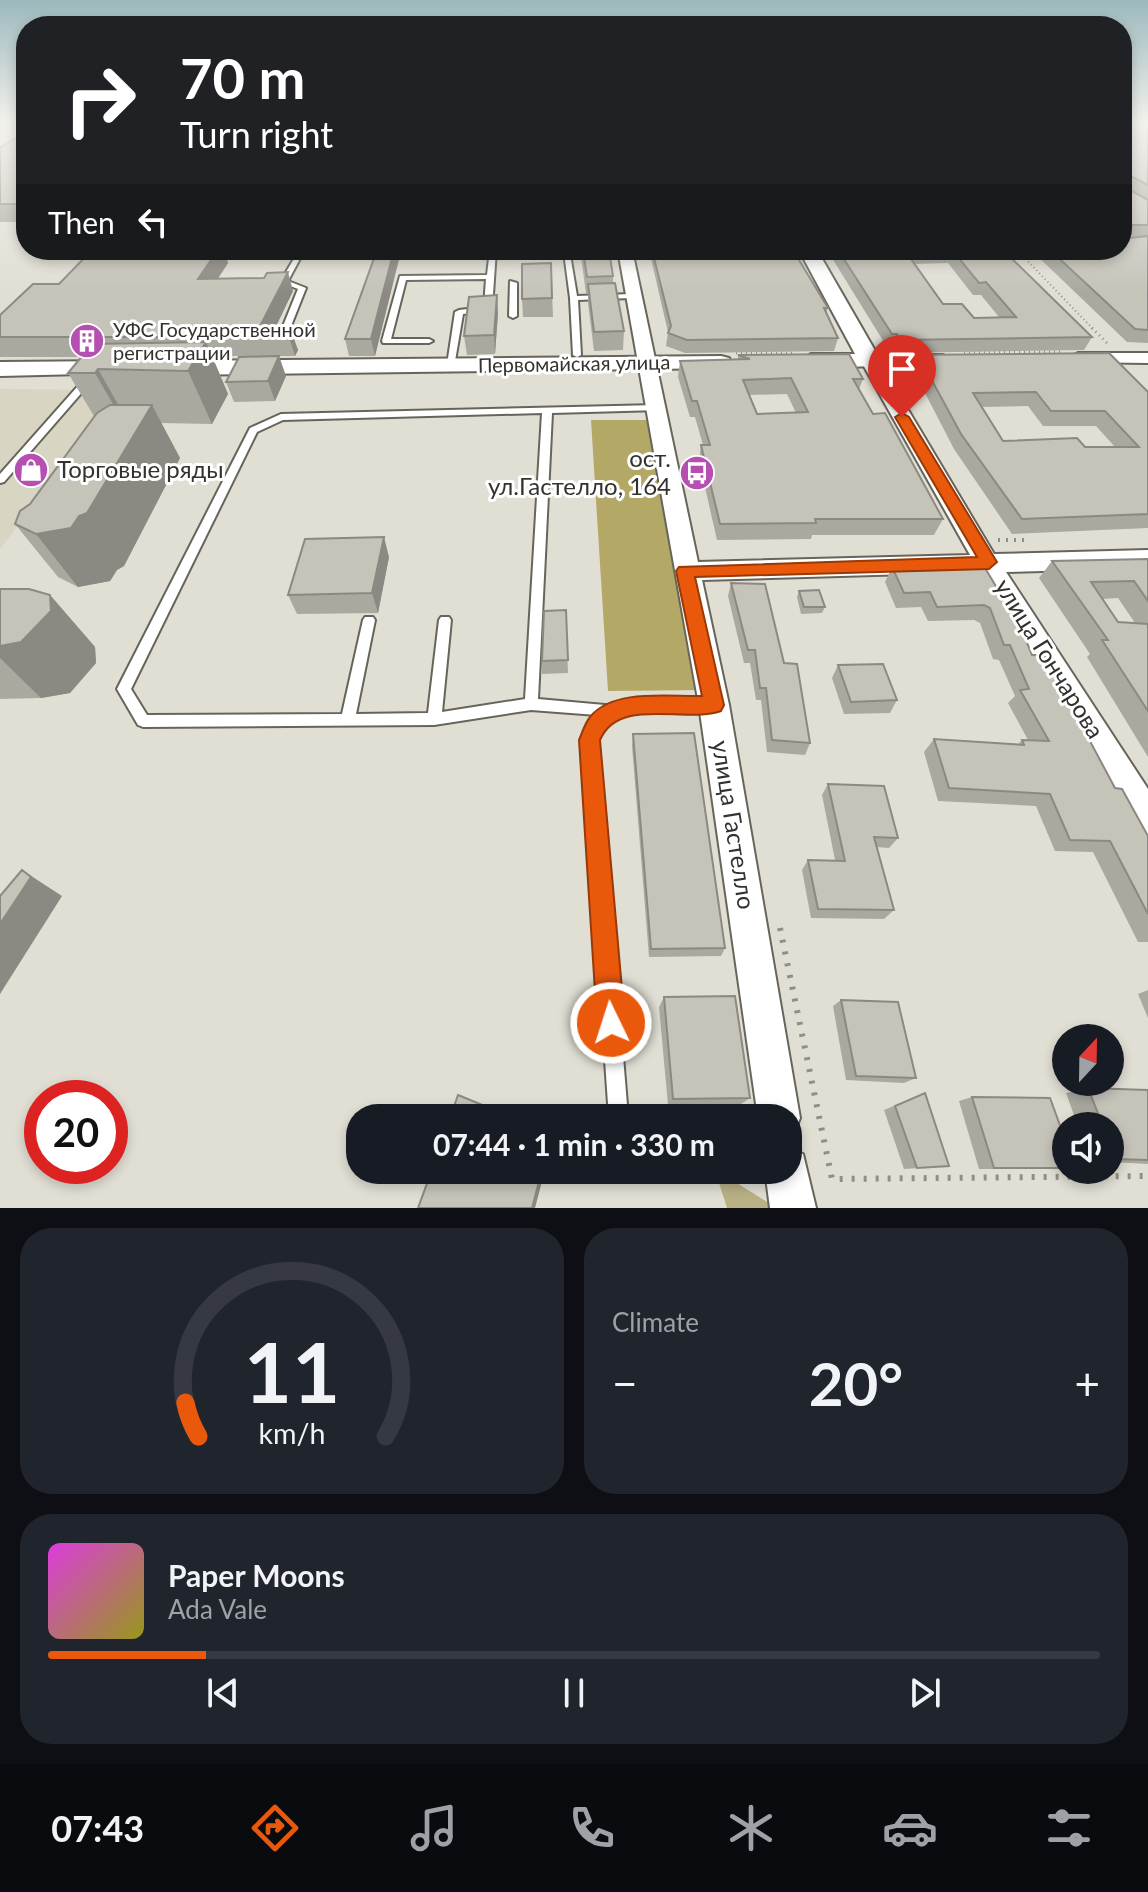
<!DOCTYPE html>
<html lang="en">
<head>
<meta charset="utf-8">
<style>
	body { margin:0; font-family:Lato,sans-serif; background:#20242c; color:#f1f3f6; height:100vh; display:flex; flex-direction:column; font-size:30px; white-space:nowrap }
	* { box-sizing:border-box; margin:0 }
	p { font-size:26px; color:#9ea1a6 }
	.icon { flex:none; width:44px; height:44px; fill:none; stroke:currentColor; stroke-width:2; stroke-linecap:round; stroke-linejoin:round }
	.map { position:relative; height:1208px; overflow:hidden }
	.details { display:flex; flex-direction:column; gap:20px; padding:20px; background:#0d0f14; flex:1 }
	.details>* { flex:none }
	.guide { position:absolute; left:16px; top:16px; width:1116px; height:244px; border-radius:32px; box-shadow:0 4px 12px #0003; background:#202124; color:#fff; overflow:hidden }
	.needle { width:52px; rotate:22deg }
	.buttons { position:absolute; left:1052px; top:1024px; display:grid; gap:16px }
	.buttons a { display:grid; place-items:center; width:72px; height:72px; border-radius:50%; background:#171b24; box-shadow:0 4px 12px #0003; font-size:40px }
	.speed { position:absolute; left:24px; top:1080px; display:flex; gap:16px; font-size:40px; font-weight:700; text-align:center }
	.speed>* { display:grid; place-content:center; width:104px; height:104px; border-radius:50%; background:#171b24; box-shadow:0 4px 12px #0003; line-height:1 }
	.speed .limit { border:12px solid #d22; background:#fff; color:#111 }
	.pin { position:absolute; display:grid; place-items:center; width:68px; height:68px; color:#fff; margin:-82px -34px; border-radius:50% 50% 50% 0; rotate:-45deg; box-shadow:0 0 8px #0007 }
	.pin .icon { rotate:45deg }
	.me { position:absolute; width:88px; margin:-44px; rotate:356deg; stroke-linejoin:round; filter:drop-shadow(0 0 6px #0008) }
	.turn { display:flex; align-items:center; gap:28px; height:168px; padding:0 32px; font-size:36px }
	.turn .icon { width:104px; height:104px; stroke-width:2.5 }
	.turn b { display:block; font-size:56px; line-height:68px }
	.then { display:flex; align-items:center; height:76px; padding:0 32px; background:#0003; gap:16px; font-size:30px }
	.big { font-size:60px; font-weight:700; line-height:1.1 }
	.details .tile { flex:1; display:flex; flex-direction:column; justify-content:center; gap:12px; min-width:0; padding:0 28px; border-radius:32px; background:#20242c }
	.details .dial { align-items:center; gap:0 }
	.dial svg { height:208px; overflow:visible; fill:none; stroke:#363941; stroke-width:7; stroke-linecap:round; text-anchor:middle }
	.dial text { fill:#f1f3f6; stroke:none }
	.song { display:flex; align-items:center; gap:24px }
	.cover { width:96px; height:96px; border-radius:12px; background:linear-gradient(135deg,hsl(300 70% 55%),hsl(60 70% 35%)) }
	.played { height:8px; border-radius:4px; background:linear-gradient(90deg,#ea580c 15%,#363941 15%) }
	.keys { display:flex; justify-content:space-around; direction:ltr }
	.heat { display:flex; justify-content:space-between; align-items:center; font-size:44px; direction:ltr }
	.details .tiles { flex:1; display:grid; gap:20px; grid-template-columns:1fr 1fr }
	.tile:last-child { grid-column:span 2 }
	.trip { position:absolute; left:346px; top:1104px; width:456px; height:80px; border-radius:32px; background:#171b24; box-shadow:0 4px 12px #0003; font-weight:700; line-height:80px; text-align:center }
	.tab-bar { display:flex; height:128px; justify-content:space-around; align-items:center; background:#090b0e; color:#9ea1a6 }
	.tab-bar .icon { width:56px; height:56px }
	.tab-bar .active { color:#ea580c }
	.tab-bar b { font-size:36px; color:#f1f3f6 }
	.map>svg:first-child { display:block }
	.built { fill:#d8d5c2 }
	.green { fill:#b9b186 }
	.forest { fill:#b4a866 }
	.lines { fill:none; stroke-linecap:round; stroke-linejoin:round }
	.service-casing { stroke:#67655b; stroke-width:4 }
	.minor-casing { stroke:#67655b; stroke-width:4 }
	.tertiary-casing { stroke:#67655b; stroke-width:4 }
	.path-far3 { stroke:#908f87; stroke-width:2; stroke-dasharray:1 3; stroke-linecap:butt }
	.path-far2 { stroke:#908f87; stroke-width:3; stroke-dasharray:1 4; stroke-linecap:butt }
	.path-far1 { stroke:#908f87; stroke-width:4; stroke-dasharray:2 6; stroke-linecap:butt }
	.path { stroke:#908f87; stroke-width:6; stroke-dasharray:3 9; stroke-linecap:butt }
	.service { fill:#fff; fill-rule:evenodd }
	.minor { fill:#fff; fill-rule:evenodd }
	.tertiary { fill:#fff; fill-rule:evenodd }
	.wall { fill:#aaa99f; fill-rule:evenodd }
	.shaded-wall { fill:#8b8982 }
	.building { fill:#c6c4b9; stroke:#8b8982; stroke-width:2; fill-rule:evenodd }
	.route { fill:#ea580c; stroke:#983908; stroke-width:2 }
	.labels { text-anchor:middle; stroke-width:6; stroke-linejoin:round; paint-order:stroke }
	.far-poi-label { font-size:20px; fill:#33322e; stroke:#fff; text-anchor:start }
	.far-street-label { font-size:20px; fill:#33322e; stroke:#fff }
	.poi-label { font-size:24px; fill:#33322e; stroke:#fff; text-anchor:end }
	.street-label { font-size:24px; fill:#33322e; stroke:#fff }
</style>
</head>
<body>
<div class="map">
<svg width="1148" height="1208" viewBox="0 0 1148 1208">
	<rect width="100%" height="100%" fill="#e1dfd4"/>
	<!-- built -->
	<path class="built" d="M0 389 122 390 0 549Z"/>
	<!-- green -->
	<path class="green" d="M715 1170H716L777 1208H727Z"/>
	<!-- forest -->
	<path class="forest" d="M591 420H660L707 690 608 691Z"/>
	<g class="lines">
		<!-- service casing -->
		<g class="service-casing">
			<path id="service" d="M490 250H496L492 309 488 311 463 314 454 367 447 365 455 312 459 310 484 307 486 279 406 280 391 339H429L433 341 429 343H383L382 341 400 276 487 275Z
				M298 252 303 253 288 281 306 288 285 341 281 343 277 341 298 289 280 282Z
				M568 258 571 260 577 296 631 294 635 296 631 298 578 300 581 355 577 357 573 355 570 298 565 260Z
				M510 281 517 283V316L513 318 509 316Z
				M88 377 91 378V382L4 482 0 483V474L85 378Z
				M657 405 660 406V410L552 413 538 699 616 706 652 699H714L719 701 721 705 719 709 714 711C687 710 618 704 601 728 601 729 597 739 597 740L628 1117 609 1118 583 740 591 720 597 715 531 710 434 725 143 727 138 725 117 689 250 428 281 414ZM542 413 525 699 442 712 451 620 449 617H441L439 620 428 713 356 714 375 620 373 617H365L363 620 342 714 147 715 131 689 257 432 283 420Z"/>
		</g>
		<!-- minor casing -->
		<g class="minor-casing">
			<path id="minor" d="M295 250H518L511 254 300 257 295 256Z
				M618 250H632L698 562 970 555 861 361 870 356 943 355 952 360 943 365 882 366 994 554 1148 550V568L1006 572 1148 789V834L1136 829 980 572 702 580 729 705 800 1118 794 1133 788 1136V1118H758L699 705Z
				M1078 353H1148V363L1072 362 1069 358Z
				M788 1148 803 1154 816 1208H770L765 1170H788Z"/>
		</g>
		<!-- tertiary casing -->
		<g class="tertiary-casing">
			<path id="tertiary" d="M799 250H817L881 361 878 366 811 368 800 361 811 354H855Z
				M721 356 729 358 732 363 729 368 175 375 164 368 175 361Z
				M117 361 125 363 128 368 125 373 0 376V362Z"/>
		</g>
		<!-- path-far3 -->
		<path class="path-far3" d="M1017 250 1094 330"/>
		<!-- path-far2 -->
		<path class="path-far2" d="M1092 328 1107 343
			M964 352H1064
			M736 353H795"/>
		<!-- path-far1 -->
		<path class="path-far1" d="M998 540H1029"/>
		<!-- path -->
		<path class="path" d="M780 928 832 1179 1148 1176"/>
		<!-- service -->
		<use href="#service" class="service"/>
		<!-- minor -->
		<use href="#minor" class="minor"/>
		<!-- tertiary -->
		<use href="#tertiary" class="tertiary"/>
	</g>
	<!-- wall -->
	<path class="wall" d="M1122 123H1148V236L1128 237 1129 238 1148 236V343L1127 342 1031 250H1122Z
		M26 132V222H0V148Z
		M92 250H224L228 263 218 278 293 291 273 331H291L298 350 295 356H212L228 394 212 424 161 423 180 458 124 566 117 570 110 581 78 587 58 577 15 524 94 416 68 373 82 357H0V315L59 284Z
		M377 250H397L399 259 375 356H349L345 339Z
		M580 250H609L613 276V283L624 331 623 350 594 351 588 303V293H586Z
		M649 250H793L828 308 826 313 838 338 834 351 685 353 666 346 668 332Z
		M827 250H1003L1092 337 1084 350 895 353 892 347H887ZM948 263 973 295H981L999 317 974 318 943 304 914 264Z
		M551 263 553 317H523L522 299Z
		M498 313 495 354 467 355 464 336Z
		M738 355 863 379 859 389 873 414 943 519 934 535H812L811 539 717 540 699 461 701 445H703L695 417H690L678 377 680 361 738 360ZM787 394 796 413 757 414 749 395Z
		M910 355 1148 392V528L1012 534 954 449 923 389H916L905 369ZM1028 406 1043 426H1096L1115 447H1085L1003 441 982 407Z
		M286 376 275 401 234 402 226 382Z
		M389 557 378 613 297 614 288 595Z
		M1148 559V757L1087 657 1090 654 1039 578 1052 561ZM1118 598 1135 623 1118 622 1103 599Z
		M982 563 1032 655 1115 788 1148 836V942H1138L1093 852 1055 851 1036 806 938 801 924 752 934 739 1018 744 1022 740H1028L1008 703 1015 696 999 660 993 659 980 623 974 620 928 621 921 607 896 608 885 582 892 567Z
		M731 583 784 663 810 743 805 755 767 752 761 700H756L750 663H744L728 596Z
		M0 589 50 595 95 647 96 663 70 693 41 698 0 699Z
		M799 591 825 607 822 613 801 614 797 597Z
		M566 610 568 673 542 674V661Z
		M838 665 897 700 890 713 844 714 832 678Z
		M633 734 725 948 721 956 649 957 632 746Z
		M828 784 898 838 889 848 877 847 894 910 884 919 811 918 802 870 808 860H835L822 795Z
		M1148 990V1018L1138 994Z
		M664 997 750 1098 741 1104 668 1105 659 1007Z
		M841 1000 916 1078 904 1083 846 1080 833 1006Z
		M1088 1088 1148 1090V1164L1110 1162V1126H1078L1066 1093Z
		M925 1093 949 1166 904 1169 884 1110Z
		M972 1097 1066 1142V1169H979L959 1101Z"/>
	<!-- shaded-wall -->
	<path class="shaded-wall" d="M26 199V217L19 204Z
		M218 250H224L228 263 206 297 198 279Z
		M394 250H397L399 259 375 356 371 339Z
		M288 272 293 291 271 337 257 332Z
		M497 295 498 313 495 354 494 335Z
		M291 331 298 350 295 356 289 337Z
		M206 342 228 394 212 424 188 371Z
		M279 356 286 376 275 401 268 381Z
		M98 369 128 422 125 425 95 373Z
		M152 405 180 458 124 566 117 570 110 581 78 587 36 534Z
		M384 537 389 557 378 613 372 593Z
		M50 595 95 647 96 663 70 693 41 698 0 658V646Z
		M22 870 62 896 0 994V924Z
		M542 1170H545L535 1208H532Z"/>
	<!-- building -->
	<path class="building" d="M1122 123H1148V185L1125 173 1126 188 1148 200V225H1126L1129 238 1148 236V330L1135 329 1050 250H1122Z
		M26 132V199L19 204H0V148Z
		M92 250H218L198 279 264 278 267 273 288 272 257 332 291 331 289 337H0V315L33 284H59Z
		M377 250H394L371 339H345Z
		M583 250H609L613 276 587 277Z
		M652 250H793L828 308H824L838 338 687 340 668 333 671 326Z
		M838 250H1003L1092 337 900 340 897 334H892ZM953 251 979 283 986 282 1016 317 974 318 962 304H943L906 252Z
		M551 263 552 298 522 299V264Z
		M615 283 624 331 594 332 588 284Z
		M497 295 494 335 464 336 469 297Z
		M206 342 188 371 98 369 95 373H68L92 344Z
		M1109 353 1148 392V514L1022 519 961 434 929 375H922L910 355ZM1036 392 1051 411H1105L1139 447H1085L1077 438 1003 441 973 393Z
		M849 354 863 379H853L873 414 885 413 943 519H815L816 523 720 524 701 445H710L697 401H692L680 361 750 359 738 355ZM791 378 808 412 757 414 743 380Z
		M279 356 268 381 226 382 239 357Z
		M110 405H152L87 513 79 516 71 528 36 534 15 524 20 511 30 504 97 413Z
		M384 537 372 593 288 595 305 539Z
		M1148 559V601L1134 581 1091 582 1118 622 1148 624V711L1102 640H1108L1052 561Z
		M982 563 1021 628 1032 655H1044L1115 788 1122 789 1148 836V914L1110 841 1070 840 1050 794 949 788 934 739 1024 745 1022 740 1049 741 1020 690 1029 689 1010 645H1004L990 608 984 605 937 607 930 592 904 593 892 567Z
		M731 583 765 584 784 663 797 664 810 743 772 740 766 688H760L755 650H748Z
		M0 589H29L50 595 51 611 21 642 0 646Z
		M819 590 825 607H804L799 591Z
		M566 610 568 660 542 661 544 611Z
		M883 664 897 700 851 702 838 665Z
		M694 733 725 948 651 949 633 734Z
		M828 784 884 786 898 838 874 837 894 910 818 909 808 860 845 861Z
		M22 870 31 877 0 924V896Z
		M735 996 750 1098 673 1099 664 997Z
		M841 1000 898 1002 916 1078 856 1076Z
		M1088 1088 1148 1090V1160L1115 1159 1110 1146V1126H1103Z
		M925 1093 949 1166 917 1168 895 1106Z
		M458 1095 514 1118H450Z
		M972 1097 1050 1098 1066 1142V1168H994Z
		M432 1170H542L532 1208H418Z"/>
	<!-- sky -->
	<linearGradient id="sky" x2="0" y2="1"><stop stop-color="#9cb8bc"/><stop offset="0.42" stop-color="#f2f1ec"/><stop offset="1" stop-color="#f2f1ec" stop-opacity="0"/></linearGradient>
	<rect width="1148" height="292" fill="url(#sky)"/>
	<!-- route -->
	<path class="route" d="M902 413 909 417 997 562 989 569 695 577 724 705 721 711C684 724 619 696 600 740L625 1023 621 1033 611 1037 601 1033 597 1023 579 740C582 733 585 723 590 717 613 688 670 697 702 696L676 571 679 567 977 557 895 417Z"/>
	<!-- icons -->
	<defs>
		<g id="building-disc" transform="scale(1.8)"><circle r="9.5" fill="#b64fb2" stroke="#fff"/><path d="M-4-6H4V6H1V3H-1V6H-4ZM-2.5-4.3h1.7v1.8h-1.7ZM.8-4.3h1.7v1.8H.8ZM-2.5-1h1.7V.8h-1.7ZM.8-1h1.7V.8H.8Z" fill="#fff"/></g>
		<g id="shop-disc" transform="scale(1.8)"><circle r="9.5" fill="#b64fb2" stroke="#fff"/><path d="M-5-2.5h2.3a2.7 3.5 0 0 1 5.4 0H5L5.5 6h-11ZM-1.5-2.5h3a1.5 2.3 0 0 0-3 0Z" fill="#fff"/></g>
		<g id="bus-disc" transform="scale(1.8)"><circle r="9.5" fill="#b64fb2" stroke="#fff"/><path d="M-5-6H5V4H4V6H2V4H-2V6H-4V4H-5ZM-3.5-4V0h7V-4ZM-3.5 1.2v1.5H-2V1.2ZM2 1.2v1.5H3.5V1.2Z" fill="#fff"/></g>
	</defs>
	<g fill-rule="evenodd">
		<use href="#building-disc" x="87" y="341"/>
		<use href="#shop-disc" x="31" y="470"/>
		<use href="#bus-disc" x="697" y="473"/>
	</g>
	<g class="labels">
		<!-- far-poi labels -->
		<g class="far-poi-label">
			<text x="113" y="337">УФС Государственной<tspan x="113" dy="23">регистрации</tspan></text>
		</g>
		<!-- far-street labels -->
		<g class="far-street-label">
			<text transform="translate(574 364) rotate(-1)" y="7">Первомайская улица</text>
		</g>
		<!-- poi labels -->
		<g class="poi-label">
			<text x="671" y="467">ост.<tspan x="671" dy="28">ул.Гастелло, 164</tspan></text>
			<text x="57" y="478" text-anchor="start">Торговые ряды</text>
		</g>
		<!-- street labels -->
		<g class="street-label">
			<text transform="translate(1049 659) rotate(58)" y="8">улица Гончарова</text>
			<text transform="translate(733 825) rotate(81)" y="8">улица Гастелло</text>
		</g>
	</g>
</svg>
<div class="buttons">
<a><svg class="needle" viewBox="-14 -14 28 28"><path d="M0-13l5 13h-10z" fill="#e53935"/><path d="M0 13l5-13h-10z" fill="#9ea1a6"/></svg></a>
<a><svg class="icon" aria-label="sound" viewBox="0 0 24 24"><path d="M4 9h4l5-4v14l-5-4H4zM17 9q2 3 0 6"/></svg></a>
</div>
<div class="speed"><div class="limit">20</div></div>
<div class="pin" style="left:902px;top:417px;background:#d93025"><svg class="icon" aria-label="arrive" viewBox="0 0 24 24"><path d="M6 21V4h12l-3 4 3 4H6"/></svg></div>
<svg class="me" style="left:611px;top:1023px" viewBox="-20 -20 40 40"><circle r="17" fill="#ea580c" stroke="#fff" stroke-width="3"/><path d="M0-11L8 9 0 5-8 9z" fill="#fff"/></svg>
<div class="trip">07:44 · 1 min · 330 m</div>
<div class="guide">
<div class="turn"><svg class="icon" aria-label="right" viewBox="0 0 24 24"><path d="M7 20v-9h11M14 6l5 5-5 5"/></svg><div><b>70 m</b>Turn right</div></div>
<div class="then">Then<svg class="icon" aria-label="left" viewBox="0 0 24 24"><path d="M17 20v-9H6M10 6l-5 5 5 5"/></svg></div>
</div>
</div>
<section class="details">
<div class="tiles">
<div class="tile dial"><svg viewBox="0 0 100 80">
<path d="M14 69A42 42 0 1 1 86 69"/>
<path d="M14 69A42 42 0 0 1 9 56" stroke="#ea580c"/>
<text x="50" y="56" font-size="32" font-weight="700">11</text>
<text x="50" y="72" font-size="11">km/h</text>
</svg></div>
<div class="tile"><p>Climate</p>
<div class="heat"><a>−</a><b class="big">20°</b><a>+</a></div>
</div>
<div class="tile">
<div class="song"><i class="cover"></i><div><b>Paper Moons</b><p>Ada Vale</p></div></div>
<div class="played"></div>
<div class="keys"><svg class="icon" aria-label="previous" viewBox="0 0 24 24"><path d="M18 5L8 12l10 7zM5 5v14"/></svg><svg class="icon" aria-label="pause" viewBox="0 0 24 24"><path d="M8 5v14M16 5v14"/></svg><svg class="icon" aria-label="next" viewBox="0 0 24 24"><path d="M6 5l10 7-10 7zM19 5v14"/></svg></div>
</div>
</div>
</section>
<nav class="tab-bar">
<b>07:43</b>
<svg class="icon active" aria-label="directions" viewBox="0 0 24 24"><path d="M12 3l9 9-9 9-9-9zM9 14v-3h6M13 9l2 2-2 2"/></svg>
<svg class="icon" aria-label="music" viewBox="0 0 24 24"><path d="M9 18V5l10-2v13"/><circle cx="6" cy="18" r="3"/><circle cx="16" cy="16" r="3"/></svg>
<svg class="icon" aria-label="phone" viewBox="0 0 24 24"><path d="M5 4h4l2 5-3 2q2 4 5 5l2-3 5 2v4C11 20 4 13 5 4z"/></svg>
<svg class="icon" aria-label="climate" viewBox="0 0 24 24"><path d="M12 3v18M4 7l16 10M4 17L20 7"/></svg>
<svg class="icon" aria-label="car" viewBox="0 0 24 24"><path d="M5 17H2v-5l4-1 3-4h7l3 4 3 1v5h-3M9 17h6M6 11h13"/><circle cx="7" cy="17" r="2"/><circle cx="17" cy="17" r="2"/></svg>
<svg class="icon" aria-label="filters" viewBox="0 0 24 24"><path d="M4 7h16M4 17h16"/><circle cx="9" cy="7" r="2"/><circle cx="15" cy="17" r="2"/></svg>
</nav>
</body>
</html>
